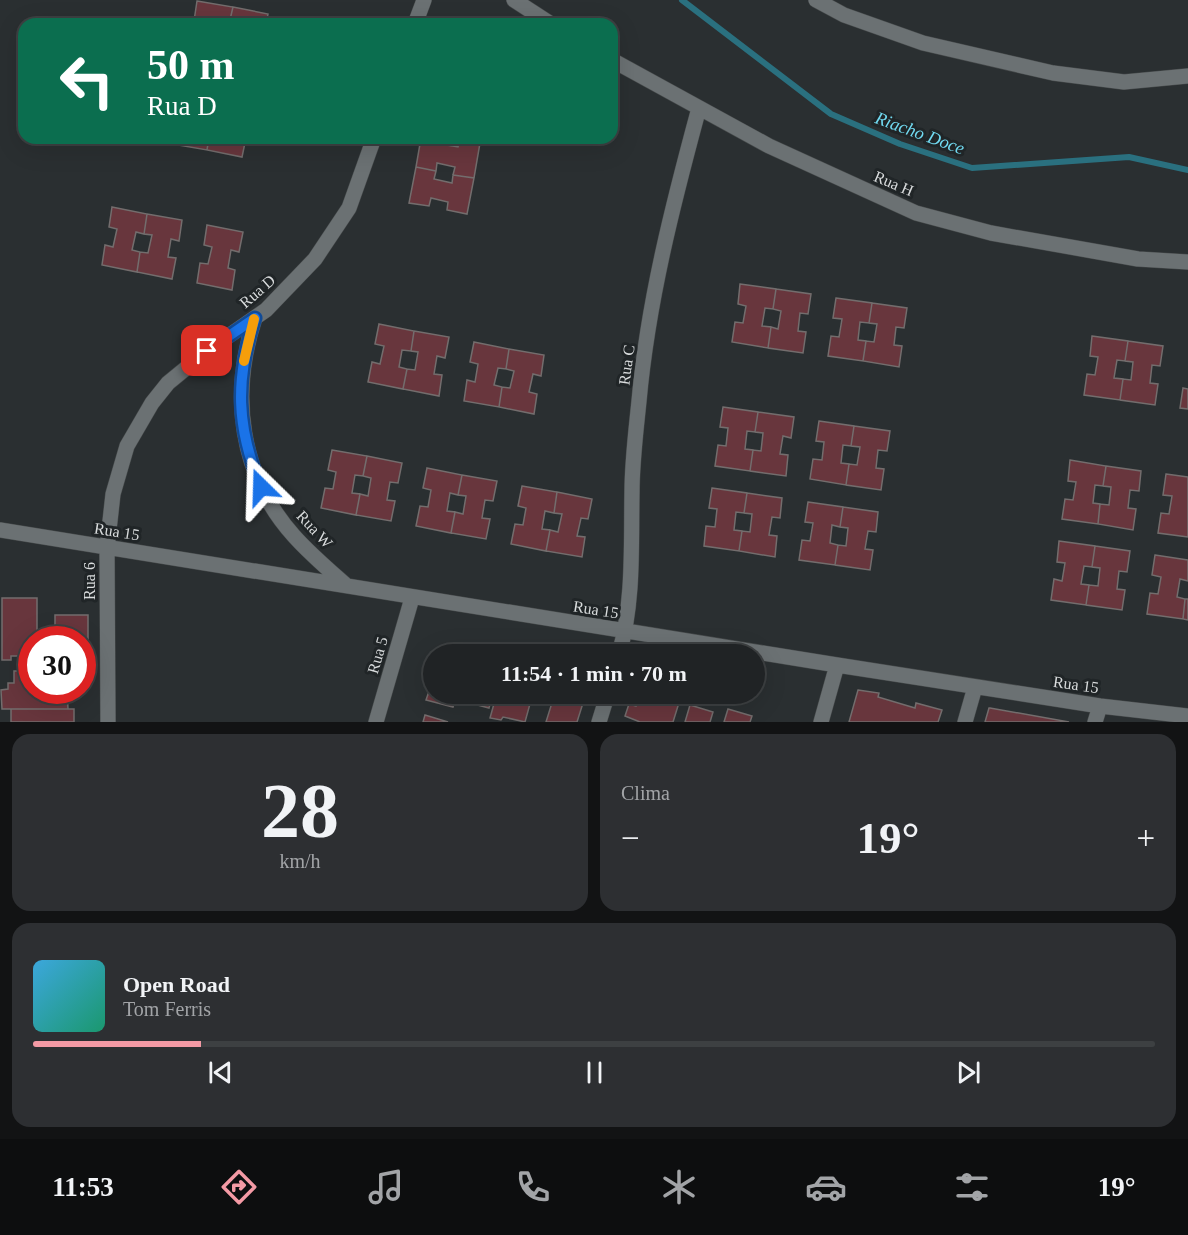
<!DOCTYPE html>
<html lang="pt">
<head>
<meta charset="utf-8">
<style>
	body { margin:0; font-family:"Times New Roman",serif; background:#2d2f32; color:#f1f3f6; height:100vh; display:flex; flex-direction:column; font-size:22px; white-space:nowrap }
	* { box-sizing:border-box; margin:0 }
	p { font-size:20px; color:#a2a4a7 }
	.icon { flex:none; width:33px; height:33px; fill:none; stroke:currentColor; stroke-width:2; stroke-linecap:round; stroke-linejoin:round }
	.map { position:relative; height:722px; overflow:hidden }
	.side { display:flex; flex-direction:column; gap:12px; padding:12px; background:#121314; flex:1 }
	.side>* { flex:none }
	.hud { position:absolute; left:18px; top:18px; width:600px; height:126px; border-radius:18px; box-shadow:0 6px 24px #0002,0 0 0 2px #3d4042; background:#0b6e4f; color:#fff; overflow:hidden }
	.speed { position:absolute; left:18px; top:626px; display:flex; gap:12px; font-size:30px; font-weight:700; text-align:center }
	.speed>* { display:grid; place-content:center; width:78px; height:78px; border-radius:50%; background:#202325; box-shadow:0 6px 24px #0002,0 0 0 2px #3d4042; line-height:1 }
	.speed .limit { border:9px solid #d22; background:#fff; color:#111 }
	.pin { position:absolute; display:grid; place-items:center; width:51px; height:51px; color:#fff; margin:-26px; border-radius:12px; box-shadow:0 3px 9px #0006 }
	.me { position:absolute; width:66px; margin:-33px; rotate:338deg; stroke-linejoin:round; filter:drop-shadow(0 0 4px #0008) }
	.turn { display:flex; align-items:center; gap:21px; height:126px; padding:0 30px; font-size:27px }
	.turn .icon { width:78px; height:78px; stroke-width:2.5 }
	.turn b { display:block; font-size:42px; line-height:51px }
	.big { font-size:45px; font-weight:700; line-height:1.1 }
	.side .tile { flex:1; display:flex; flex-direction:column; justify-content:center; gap:9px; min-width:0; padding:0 21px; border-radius:18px; background:#2d2f32 }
	.side .dial { align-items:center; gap:0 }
	.dial b { font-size:78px; line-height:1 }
	.song { display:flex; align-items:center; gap:18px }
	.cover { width:72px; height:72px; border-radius:9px; background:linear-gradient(135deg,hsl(200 70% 55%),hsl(160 70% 35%)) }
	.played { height:6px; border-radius:3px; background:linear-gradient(90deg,#f49aa5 15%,#3d4042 15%) }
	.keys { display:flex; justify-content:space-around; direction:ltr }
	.heat { display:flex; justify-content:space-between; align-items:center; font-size:33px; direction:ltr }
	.side .tiles { flex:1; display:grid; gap:12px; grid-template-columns:1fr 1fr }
	.tile:last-child { grid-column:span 2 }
	.trip { position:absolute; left:423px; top:644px; width:342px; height:60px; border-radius:30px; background:#202325; box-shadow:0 6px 24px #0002,0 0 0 2px #3d4042; font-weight:700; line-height:60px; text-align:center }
	.tabs { display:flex; height:96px; justify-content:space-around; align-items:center; background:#0d0e0f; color:#a2a4a7 }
	.tabs .icon { width:42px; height:42px }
	.tabs .active { color:#f49aa5 }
	.tabs b { font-size:27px; color:#f1f3f6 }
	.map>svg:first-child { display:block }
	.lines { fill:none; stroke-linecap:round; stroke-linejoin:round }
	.stream { stroke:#2a707f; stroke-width:6 }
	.building { fill:#68363d; stroke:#736d6d; stroke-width:1.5 }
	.minor-casing { stroke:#464a4b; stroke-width:16 }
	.minor { stroke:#6b7173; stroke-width:15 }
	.route-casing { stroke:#114b97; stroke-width:15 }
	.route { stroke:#1a73e8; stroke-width:10 }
	.slow { stroke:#f59e0b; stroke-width:10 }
	.labels { text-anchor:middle; stroke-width:6; stroke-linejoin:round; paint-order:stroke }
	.street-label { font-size:16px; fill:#d9dcdd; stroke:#202527 }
	.water-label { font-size:18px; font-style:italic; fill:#71daf1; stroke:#202527 }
</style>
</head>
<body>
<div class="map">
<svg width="1188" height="722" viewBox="0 0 1188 722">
	<rect width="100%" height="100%" fill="#2a2f31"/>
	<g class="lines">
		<!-- stream -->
		<path class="stream" d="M682 0 831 114 900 144 972 168 1129 157 1188 170"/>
	</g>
	<!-- building -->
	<path class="building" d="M197 1 233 7 229 24H202L194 21Z
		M233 7 268 14 266 24H229Z
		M293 19 320 24H292Z
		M173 138H209L207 150 172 144Z
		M209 138H246L242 157 207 150Z
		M421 138H442L440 144 458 147 460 139 480 143 474 178 453 175 455 167 437 163 436 171 416 167Z
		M416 167 436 171 434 179 452 183 453 175 474 178 467 214 447 210 448 202 431 198 429 206 409 203Z
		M112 207 147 214 144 234 136 232 132 250 140 252 137 272 102 265 105 245 113 247 117 229 109 227Z
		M147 214 182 220 179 241 171 239 168 257 176 258 172 279 137 272 140 252 148 253 152 235 144 234Z
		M207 225 243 232 239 252 231 250 228 268 235 270 232 290 197 283 200 263 208 264 212 247 204 245Z
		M740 284 776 289 773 309 765 308 762 326 771 327 768 348 732 342 735 322 743 323 746 306 738 304Z
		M776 289 811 294 808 314 800 313 798 331 806 332 803 353 768 348 771 327 778 329 781 311 773 309Z
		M836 298 872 303 869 323 860 322 858 340 866 341 863 361 828 356 831 336 839 337 842 319 833 318Z
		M872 303 907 308 904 328 896 327 894 345 902 346 899 367 863 361 866 341 874 342 877 324 869 323Z
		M379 324 414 331 411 351 402 350 399 367 407 369 403 389 368 382 372 362 380 364 384 346 375 344Z
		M414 331 449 337 445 358 437 356 434 374 442 375 439 396 403 389 407 369 415 370 418 352 411 351Z
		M1092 336 1128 341 1125 361 1117 360 1114 378 1123 379 1120 400 1084 395 1087 374 1095 375 1098 357 1090 356Z
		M1128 341 1163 346 1160 366 1152 365 1150 383 1158 384 1155 405 1120 400 1123 379 1131 380 1133 362 1125 361Z
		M474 342 509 349 506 369 498 368 494 385 502 387 499 407 464 401 467 380 475 382 478 364 470 362Z
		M509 349 544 355 541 376 533 374 529 392 537 394 534 414 499 407 502 387 510 388 514 371 506 369Z
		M1183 388 1188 389V409L1180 408Z
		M723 407 758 412 755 432 747 431 745 449 753 450 750 471 715 466 718 445 726 446 728 428 720 427Z
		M758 412 794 417 791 438 783 436 780 454 788 455 786 476 750 471 753 450 761 451 763 433 755 432Z
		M819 421 854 426 851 446 843 445 841 463 849 464 846 485 810 479 813 459 822 460 824 442 816 441Z
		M854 426 890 431 887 451 878 450 876 468 884 469 881 490 846 485 849 464 857 465 860 447 851 446Z
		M332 450 367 456 363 476 355 475 352 493 360 494 356 515 321 508 325 488 333 489 336 472 328 470Z
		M367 456 402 463 398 483 390 482 387 500 395 501 391 521 356 515 360 494 368 496 371 478 363 476Z
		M1070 460 1106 466 1103 486 1095 485 1093 503 1100 504 1098 524 1062 519 1065 499 1073 500 1076 482 1068 481Z
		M1106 466 1141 471 1139 491 1130 490 1128 508 1136 509 1133 530 1098 524 1100 504 1109 505 1111 487 1103 486Z
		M427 468 462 475 458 495 450 493 447 511 455 512 451 533 416 526 420 506 428 507 431 490 423 488Z
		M1166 474 1188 477V537L1158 533 1161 513 1169 514 1172 496 1163 495Z
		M462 475 497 481 493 501 485 500 482 518 490 519 486 539 451 533 455 512 463 514 466 496 458 495Z
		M522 486 557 492 554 513 545 511 542 529 550 530 546 551 511 544 515 524 523 525 526 508 518 506Z
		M712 488 747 493 744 513 736 512 734 530 742 531 739 551 704 546 706 526 715 527 717 509 709 508Z
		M557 492 592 499 588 519 581 518 577 536 585 537 582 557 546 551 550 530 558 532 562 514 554 513Z
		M747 493 782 498 780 518 772 517 769 535 777 536 775 557 739 551 742 531 750 532 752 514 744 513Z
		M808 502 843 507 840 527 832 525 830 543 838 545 835 565 799 560 802 540 810 541 813 523 805 522Z
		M843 507 878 512 876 532 868 531 865 549 873 550 870 570 835 565 838 545 846 546 848 528 840 527Z
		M1059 541 1095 546 1092 567 1084 566 1081 584 1089 585 1086 605 1051 600 1054 579 1062 581 1065 563 1057 562Z
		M1095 546 1130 551 1127 572 1119 571 1117 589 1125 590 1122 610 1086 605 1089 585 1098 586 1100 568 1092 567Z
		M1155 555 1188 560V581L1180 579 1177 597 1185 599 1183 619 1147 614 1150 593 1158 594 1161 577 1152 575Z
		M2 598H37V639H32V671L31 656H11V660H2Z
		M1185 599H1188V620L1183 619Z
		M55 615H88V659H82V639H55Z
		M14 671H32V690H67L68 709H2L1 690 8 689V683H14Z
		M434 677V693H457L453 707 426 700Z
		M858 690 879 693 878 697 915 708 916 703 942 710 938 722H849Z
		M468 693H493L489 708 466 702Z
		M497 693H533L525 722 503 717 501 720 490 718Z
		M555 693H586L584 698 579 696 577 701 583 703 577 722H546Z
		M640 693H682L673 722H640L625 716 629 704 636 706Z
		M690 705 713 712 710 722H685Z
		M989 708H990L1069 722H985Z
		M11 709H74V722H11Z
		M728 709 752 716 750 722H724Z
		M425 715 448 722H423Z"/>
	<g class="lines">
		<!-- minor casing -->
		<g class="minor-casing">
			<path id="minor" d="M514 0 551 24
				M816 0 844 15 923 43 1053 73 1124 82 1188 76
				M415 24 424 0
				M612 60 769 146 916 213 991 233 1138 259 1188 262
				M255 318C230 393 239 475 294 536 310 554 329 570 347 586
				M0 530 837 665 1100 706 1188 716
				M619 654C634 602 631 546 632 492 632 462 636 431 639 401 648 301 673 204 699 108
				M108 722 107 548 113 494 127 446 152 403 168 383 207 351 266 310 315 259 349 208 374 138
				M376 722 412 598
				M599 722 608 693
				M821 722 837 665
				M965 722 975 687
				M1095 722 1100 706"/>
		</g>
		<!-- minor -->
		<use href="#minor" class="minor"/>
	</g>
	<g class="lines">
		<!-- route casing -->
		<g class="route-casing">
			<path id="route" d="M207 351 255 318C235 379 236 427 261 487"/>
		</g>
		<!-- route -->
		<use href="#route" class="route"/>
		<!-- slow -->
		<path class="slow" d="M244 361 254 319"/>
	</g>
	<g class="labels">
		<!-- street labels -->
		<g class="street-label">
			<text transform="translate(894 183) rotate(23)" y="6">Rua H</text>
			<text transform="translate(257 291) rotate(-41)" y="6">Rua D</text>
			<text transform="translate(626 365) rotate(-82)" y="6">Rua C</text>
			<text transform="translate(315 529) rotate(47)" y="6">Rua W</text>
			<text transform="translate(117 531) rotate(9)" y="6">Rua 15</text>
			<text transform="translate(89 581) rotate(-90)" y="6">Rua 6</text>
			<text transform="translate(596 609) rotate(9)" y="6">Rua 15</text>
			<text transform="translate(377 655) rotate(-74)" y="6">Rua 5</text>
			<text transform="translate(1076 684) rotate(8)" y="6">Rua 15</text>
		</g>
		<!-- water labels -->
		<g class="water-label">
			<text transform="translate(920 133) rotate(20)" y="6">Riacho Doce</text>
		</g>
	</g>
</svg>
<div class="speed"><div class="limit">30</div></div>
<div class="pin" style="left:207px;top:351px;background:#d93025"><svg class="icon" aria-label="arrive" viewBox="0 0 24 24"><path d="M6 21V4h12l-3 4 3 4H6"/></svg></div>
<svg class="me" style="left:261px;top:487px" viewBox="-20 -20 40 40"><path d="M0-17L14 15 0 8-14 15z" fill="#1a73e8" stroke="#fff" stroke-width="4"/></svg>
<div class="trip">11:54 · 1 min · 70 m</div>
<div class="hud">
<div class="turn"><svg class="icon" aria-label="left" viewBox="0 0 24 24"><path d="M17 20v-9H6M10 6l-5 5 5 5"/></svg><div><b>50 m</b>Rua D</div></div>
</div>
</div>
<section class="side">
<div class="tiles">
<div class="tile dial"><b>28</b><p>km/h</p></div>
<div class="tile"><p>Clima</p>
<div class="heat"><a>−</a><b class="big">19°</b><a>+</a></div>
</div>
<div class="tile">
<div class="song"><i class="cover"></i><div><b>Open Road</b><p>Tom Ferris</p></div></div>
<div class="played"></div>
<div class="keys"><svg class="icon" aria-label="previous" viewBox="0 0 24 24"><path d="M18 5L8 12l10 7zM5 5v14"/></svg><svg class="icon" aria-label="pause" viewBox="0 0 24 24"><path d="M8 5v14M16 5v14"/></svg><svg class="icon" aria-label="next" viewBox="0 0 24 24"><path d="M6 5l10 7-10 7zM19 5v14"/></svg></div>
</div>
</div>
</section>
<nav class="tabs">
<b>11:53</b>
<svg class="icon active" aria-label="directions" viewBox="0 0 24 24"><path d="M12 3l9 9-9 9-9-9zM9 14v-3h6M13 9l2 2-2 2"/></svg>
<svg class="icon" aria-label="music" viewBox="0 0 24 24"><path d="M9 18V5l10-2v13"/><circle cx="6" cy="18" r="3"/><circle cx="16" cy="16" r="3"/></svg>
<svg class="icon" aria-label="phone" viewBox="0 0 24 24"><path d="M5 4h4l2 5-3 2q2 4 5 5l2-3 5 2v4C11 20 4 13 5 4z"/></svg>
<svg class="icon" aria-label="climate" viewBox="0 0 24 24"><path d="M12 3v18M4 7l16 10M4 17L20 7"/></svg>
<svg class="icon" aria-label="car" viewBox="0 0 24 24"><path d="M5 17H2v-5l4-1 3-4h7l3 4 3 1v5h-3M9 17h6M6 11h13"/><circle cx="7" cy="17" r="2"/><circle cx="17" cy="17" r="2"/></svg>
<svg class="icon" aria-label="filters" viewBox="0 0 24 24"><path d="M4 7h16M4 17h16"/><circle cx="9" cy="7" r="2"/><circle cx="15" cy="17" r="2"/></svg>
<b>19°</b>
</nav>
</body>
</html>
